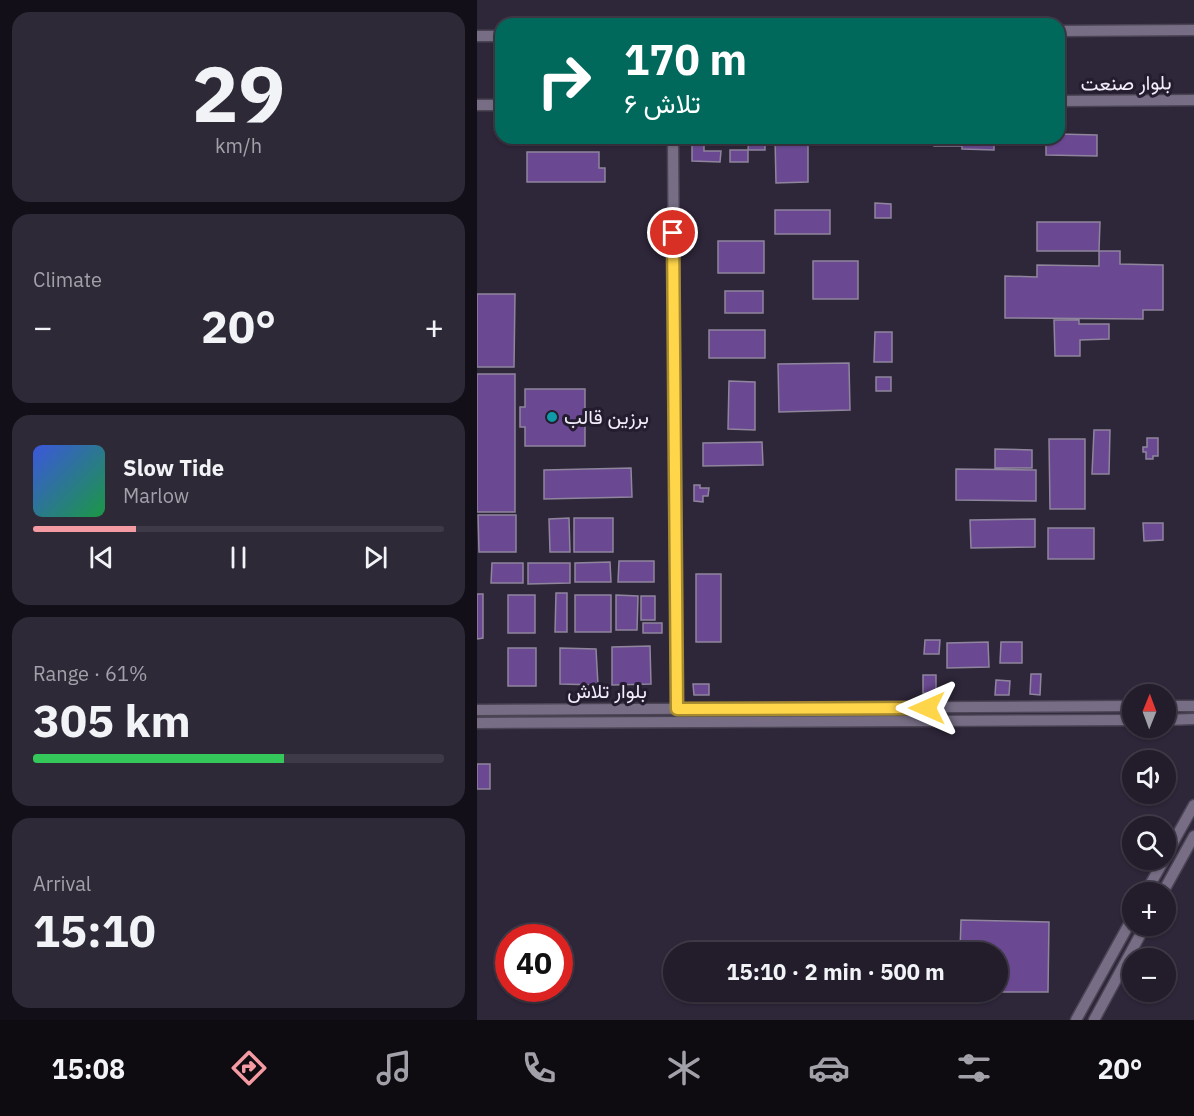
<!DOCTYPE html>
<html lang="en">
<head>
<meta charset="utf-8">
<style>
	body { margin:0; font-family:"IBM Plex Sans",Vazirmatn,sans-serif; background:#2e2937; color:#f1f3f6; height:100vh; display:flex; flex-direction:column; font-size:22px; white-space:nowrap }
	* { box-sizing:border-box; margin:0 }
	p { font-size:20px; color:#a2a1a9 }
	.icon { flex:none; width:33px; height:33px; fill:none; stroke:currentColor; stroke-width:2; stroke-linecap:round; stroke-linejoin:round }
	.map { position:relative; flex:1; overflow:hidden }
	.sheet { display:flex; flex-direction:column; gap:12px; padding:12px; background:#130f18; width:477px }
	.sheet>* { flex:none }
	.banner { position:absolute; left:18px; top:18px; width:570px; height:126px; border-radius:18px; box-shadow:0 2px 4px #0004,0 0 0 2px #3f3a47; background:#00695c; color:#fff; overflow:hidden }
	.needle { width:39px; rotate:1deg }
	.buttons { position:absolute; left:645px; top:684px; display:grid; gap:12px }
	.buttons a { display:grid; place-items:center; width:54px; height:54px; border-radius:50%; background:#221c2b; box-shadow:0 2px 4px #0004,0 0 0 2px #3f3a47; font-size:30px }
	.speed { position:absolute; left:18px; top:924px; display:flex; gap:12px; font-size:30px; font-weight:700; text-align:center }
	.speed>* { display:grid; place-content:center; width:78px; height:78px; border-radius:50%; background:#221c2b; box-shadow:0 2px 4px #0004,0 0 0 2px #3f3a47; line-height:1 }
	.speed .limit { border:9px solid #d22; background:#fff; color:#111 }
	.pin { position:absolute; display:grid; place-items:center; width:51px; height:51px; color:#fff; margin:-26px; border:3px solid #fff; border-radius:50%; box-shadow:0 2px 6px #0007 }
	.me { position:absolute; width:66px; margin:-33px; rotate:270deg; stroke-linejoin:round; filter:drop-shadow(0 0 4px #0008) }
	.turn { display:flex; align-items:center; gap:21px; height:126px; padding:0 30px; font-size:27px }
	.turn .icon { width:78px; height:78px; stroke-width:2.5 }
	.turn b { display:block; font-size:42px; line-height:51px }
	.big { font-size:45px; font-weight:700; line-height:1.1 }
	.sheet .card { flex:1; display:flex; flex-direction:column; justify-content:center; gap:9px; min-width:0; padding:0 21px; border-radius:18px; background:#2e2937 }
	.sheet .dial { align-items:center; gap:0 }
	.dial b { font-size:78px; line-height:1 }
	.song { display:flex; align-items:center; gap:18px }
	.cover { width:72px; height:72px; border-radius:9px; background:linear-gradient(135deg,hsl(230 70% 55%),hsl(140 70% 35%)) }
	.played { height:6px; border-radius:3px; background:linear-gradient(90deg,#f49aa2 25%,#3f3a47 25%) }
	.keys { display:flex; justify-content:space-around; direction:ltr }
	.heat { display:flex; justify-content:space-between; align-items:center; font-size:33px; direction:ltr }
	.charge { height:9px; border-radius:4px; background:linear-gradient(90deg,#34c759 61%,#3f3a47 0) }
	.trip { position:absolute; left:186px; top:942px; width:345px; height:60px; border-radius:30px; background:#221c2b; box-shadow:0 2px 4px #0004,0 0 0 2px #3f3a47; font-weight:700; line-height:60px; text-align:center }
	.menu { display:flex; height:96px; justify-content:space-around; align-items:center; background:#0e0b11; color:#a2a1a9 }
	.menu .icon { width:42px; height:42px }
	.menu .selected { color:#f49aa2 }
	.menu b { font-size:27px; color:#f1f3f6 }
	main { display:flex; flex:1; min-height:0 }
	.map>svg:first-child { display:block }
	.building { fill:#6a4992; stroke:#8f859d; stroke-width:1.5 }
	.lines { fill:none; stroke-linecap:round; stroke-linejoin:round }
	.minor-casing { stroke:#4b4455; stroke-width:13 }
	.minor { stroke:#776e85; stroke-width:10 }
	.route-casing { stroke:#a68a30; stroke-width:15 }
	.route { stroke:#ffd54a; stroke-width:10 }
	.culture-dot { fill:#0f9aa8; stroke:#241c2f; stroke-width:2 }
	.labels { text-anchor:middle; stroke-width:6; stroke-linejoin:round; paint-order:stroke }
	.street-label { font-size:20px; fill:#f3eefb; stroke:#241c2f }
	.poi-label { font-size:20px; fill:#f3eefb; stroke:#241c2f; text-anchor:start }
</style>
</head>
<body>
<main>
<section class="sheet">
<div class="card dial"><b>29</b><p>km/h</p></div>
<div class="card"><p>Climate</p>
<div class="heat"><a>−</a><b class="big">20°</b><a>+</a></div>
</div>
<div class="card">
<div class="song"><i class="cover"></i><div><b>Slow Tide</b><p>Marlow</p></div></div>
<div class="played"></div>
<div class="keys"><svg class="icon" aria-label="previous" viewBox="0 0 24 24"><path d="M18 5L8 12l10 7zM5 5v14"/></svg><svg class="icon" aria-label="pause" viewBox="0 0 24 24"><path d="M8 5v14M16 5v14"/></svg><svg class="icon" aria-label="next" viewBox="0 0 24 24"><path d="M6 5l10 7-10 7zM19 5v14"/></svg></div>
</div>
<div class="card"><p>Range · 61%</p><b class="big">305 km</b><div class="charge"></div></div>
<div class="card"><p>Arrival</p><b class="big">15:10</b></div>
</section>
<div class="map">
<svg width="717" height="1020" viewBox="0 0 717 1020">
	<rect width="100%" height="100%" fill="#2e2639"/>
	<!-- building -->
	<path class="building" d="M582 134 620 135V156L569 155V138H582Z
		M215 138H227V151H244L243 162 215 161Z
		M272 138H288V150H271Z
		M298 138H331V182L299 183Z
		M457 138H517V150L485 149V146H457Z
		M253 150H271V162H253Z
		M50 152H122V168H128V182H50Z
		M398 203 414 204V218H398Z
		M298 210H353V234H298Z
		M560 222H623L622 251H560Z
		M241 241H287V273H241Z
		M622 251H643V264L686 265V310H666V319L528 318V276L560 277V265L622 266Z
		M336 261H381V299H336Z
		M248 291H286V313H248Z
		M0 294H38L37 367H0Z
		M577 320H602V324H632V339L603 340V356H578Z
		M232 330H288V358H232Z
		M398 332H415V362H397Z
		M372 363 373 410 302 412 301 364Z
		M0 374H38V512H0Z
		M399 377H414V391H399Z
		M252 381 278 382V430L251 429Z
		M48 389H108V446H48V427H43V407H48Z
		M617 430H633L632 474H615Z
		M670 438H681V456H676V459H669V452H666V447H670Z
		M572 439H608V509H573Z
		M285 442 286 465 226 466V443Z
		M518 449 555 450V468H518Z
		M154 468 155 497 67 499V470Z
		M479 469 559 470V501L479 500Z
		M217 485H223V488H232L231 496H226V502L217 501Z
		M1 515H39V552H2Z
		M92 518 93 552H73L72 519Z
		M97 518H136V552H97Z
		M558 519V547L494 548 493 520Z
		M666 523H686V540L667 541Z
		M571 528H617V559H571Z
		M142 561H177V582H141Z
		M133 562 134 582H98V563Z
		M15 563H46V583H14Z
		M51 563H93V583L51 584Z
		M219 574H244V642H219Z
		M79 593H90V632H78Z
		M0 594H6V638L0 639Z
		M31 595H58V633H31Z
		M98 595H134V632H98Z
		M139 595 161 596 160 630H139Z
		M164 596H178V620H164Z
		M166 623H185V633H166Z
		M448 640H463L462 654H447Z
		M511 642 512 667 470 668V643Z
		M524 642H545V663H523Z
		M173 646 174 684 135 685V647Z
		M31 648H59V686H31Z
		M83 648 119 649 121 685 83 684Z
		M554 674H564L563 695 553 694Z
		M446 675H459V693H446Z
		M519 680 533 681 532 695H518Z
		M216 684H232V695H217Z
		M0 764H13V789H0Z
		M484 920 572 922 571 992H483H520V952H483Z"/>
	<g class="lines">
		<!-- minor casing -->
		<g class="minor-casing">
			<path id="minor" d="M582 31 717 30
				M0 36H24
				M582 101 717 100
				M0 105H24
				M196 138 200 709
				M688 706H717
				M0 710 656 706
				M688 720 717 719
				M0 723 656 720
				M688 857 717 805
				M669 892 687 860
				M686 892 717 836
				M599 1020 656 917
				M617 1020 668 926"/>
		</g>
		<!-- minor -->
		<use href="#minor" class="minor"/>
	</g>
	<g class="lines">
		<!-- route casing -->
		<g class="route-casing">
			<path id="route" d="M196 233 200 709 450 708"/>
		</g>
		<!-- route -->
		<use href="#route" class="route"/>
	</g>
	<!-- markers -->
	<circle class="culture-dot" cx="75" cy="417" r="6"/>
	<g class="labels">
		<!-- street labels -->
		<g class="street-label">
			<text transform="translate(649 83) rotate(-1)" y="7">بلوار صنعت</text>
			<text x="130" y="698">بلوار تلاش</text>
		</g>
		<!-- poi labels -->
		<g class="poi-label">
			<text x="87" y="424">برزین قالب</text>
		</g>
	</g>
</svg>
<div class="buttons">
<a><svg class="needle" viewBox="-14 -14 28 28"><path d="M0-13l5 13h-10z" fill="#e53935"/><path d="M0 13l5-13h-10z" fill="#a2a1a9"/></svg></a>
<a><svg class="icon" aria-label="sound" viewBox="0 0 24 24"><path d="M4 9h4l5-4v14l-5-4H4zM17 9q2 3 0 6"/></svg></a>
<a><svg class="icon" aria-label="search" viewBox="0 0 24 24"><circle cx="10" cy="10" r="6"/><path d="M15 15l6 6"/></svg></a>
<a>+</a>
<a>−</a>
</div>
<div class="speed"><div class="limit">40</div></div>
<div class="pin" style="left:196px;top:233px;background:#d93025"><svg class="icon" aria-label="arrive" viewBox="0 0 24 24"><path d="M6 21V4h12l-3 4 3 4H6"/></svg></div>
<svg class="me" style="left:450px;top:708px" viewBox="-20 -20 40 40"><path d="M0-17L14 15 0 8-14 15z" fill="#ffd54a" stroke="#fff" stroke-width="4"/></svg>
<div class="trip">15:10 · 2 min · 500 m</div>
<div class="banner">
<div class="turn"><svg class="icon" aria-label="right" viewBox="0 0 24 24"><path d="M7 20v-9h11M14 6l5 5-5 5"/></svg><div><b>170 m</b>تلاش ۶</div></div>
</div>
</div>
</main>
<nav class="menu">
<b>15:08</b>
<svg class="icon selected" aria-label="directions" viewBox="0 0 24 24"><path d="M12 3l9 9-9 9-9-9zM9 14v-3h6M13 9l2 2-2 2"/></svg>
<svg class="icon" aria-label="music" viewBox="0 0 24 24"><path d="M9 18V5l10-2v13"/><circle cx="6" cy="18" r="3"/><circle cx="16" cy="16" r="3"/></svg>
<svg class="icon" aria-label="phone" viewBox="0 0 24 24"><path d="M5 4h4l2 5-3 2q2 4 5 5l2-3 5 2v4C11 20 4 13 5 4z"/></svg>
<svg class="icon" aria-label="climate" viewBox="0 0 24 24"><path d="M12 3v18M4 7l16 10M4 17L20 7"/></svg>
<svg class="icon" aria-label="car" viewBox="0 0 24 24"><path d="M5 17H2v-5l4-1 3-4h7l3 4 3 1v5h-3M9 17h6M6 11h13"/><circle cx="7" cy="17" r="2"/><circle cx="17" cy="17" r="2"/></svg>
<svg class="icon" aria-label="filters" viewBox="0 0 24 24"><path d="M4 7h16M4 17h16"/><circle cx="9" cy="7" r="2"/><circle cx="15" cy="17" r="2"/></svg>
<b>20°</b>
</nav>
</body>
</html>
